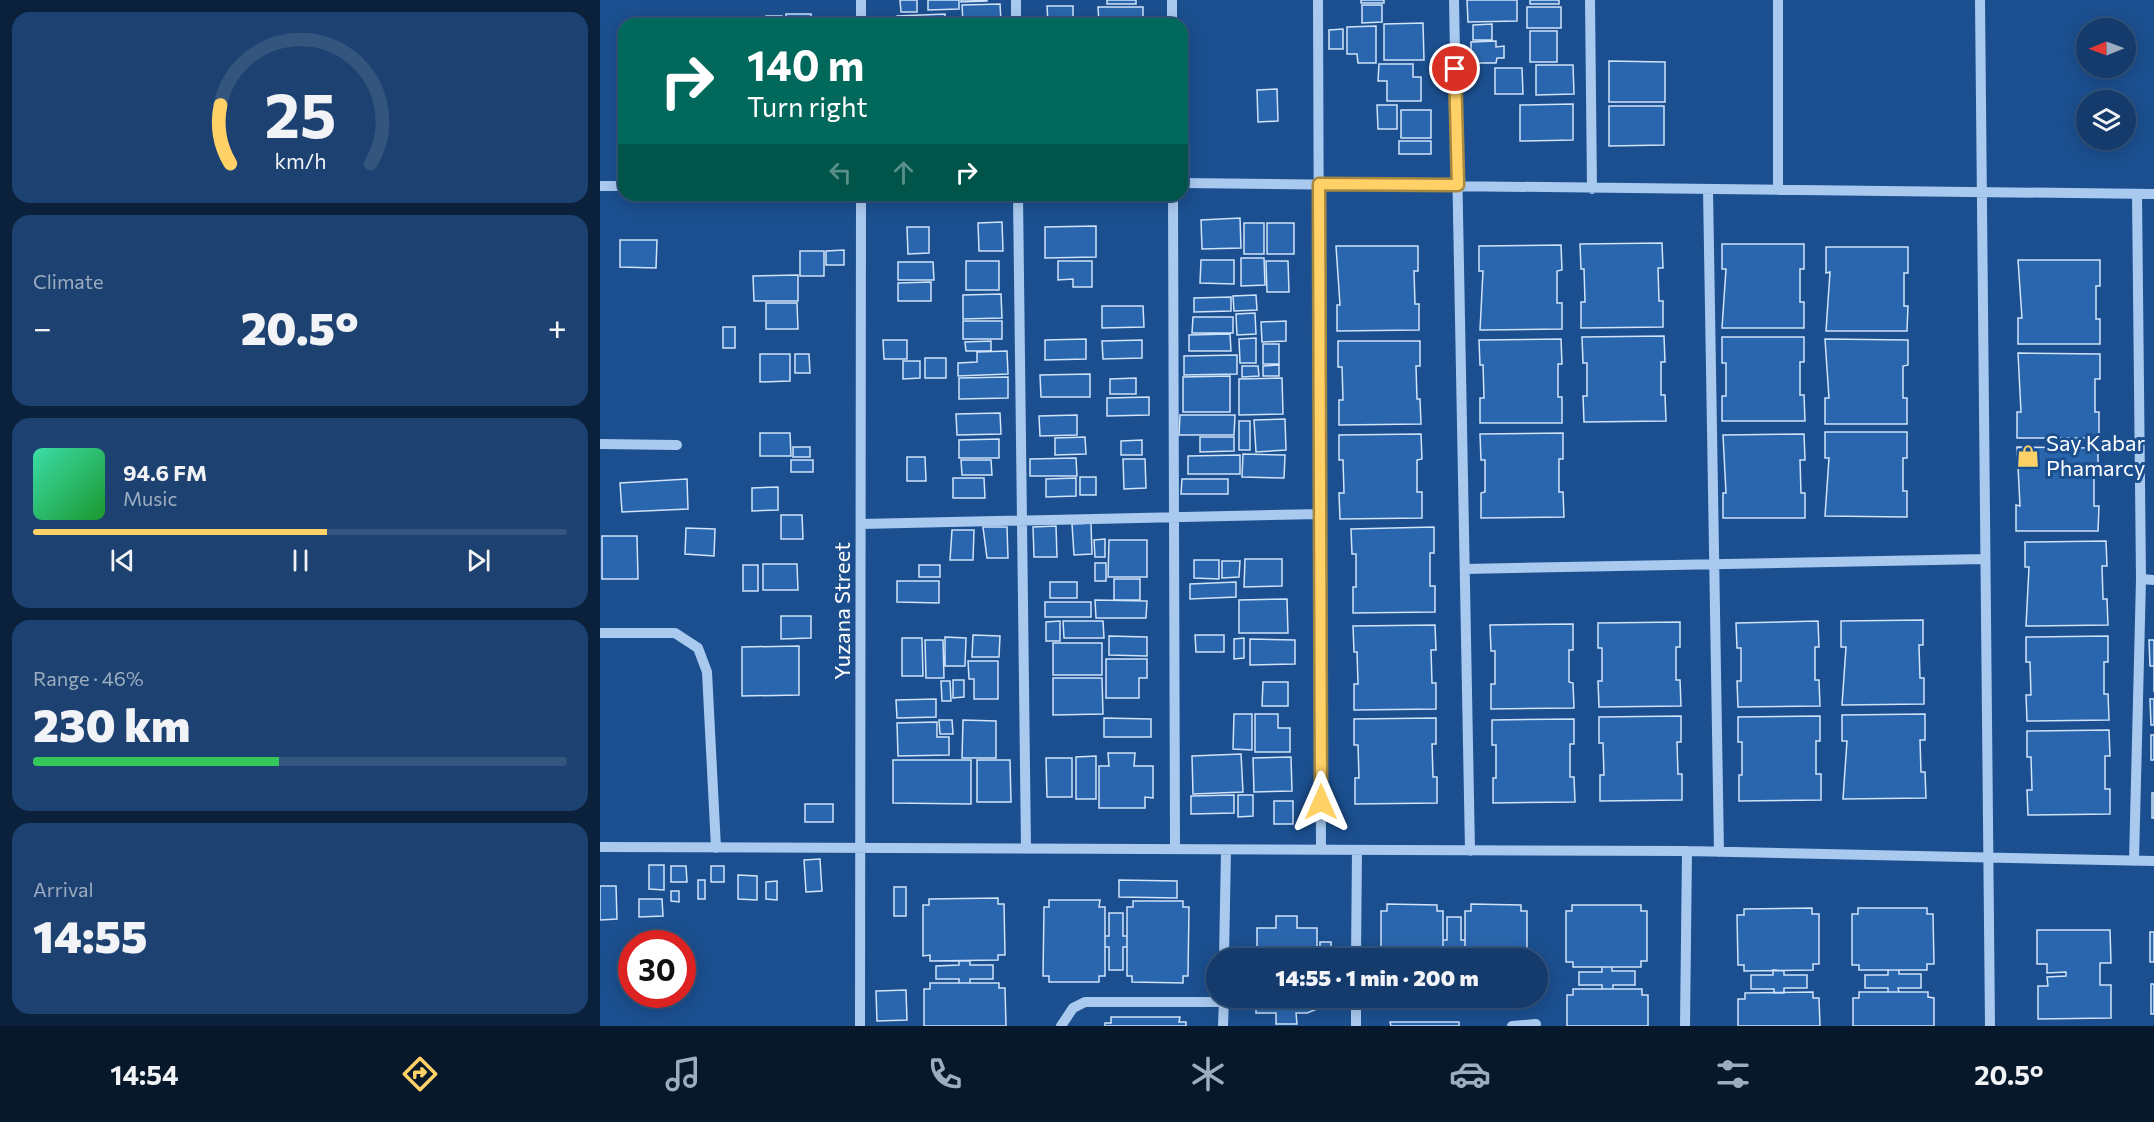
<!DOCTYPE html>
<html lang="en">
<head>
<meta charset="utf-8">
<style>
	body { margin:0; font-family:Commissioner,sans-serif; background:#1d4271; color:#f1f3f6; height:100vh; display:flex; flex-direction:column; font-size:22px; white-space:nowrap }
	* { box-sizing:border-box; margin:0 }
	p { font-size:20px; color:#9dadc1 }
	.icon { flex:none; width:33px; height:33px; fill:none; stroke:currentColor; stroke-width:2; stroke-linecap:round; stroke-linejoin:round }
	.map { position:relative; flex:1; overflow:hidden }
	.side { display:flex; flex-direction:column; gap:12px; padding:12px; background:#0b203b; width:600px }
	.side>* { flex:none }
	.top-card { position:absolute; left:18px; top:18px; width:570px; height:183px; border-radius:18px; box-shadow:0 3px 15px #0003,0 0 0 2px #33557e; background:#00695c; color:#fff; overflow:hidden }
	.needle { width:39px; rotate:269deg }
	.tools { position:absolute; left:1476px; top:18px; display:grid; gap:12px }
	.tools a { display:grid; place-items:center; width:60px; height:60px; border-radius:50%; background:#143b6b; box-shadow:0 3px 15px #0003,0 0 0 2px #33557e; font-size:30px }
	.speed { position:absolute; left:18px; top:930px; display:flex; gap:12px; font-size:30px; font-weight:700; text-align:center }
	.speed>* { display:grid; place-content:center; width:78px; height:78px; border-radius:50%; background:#143b6b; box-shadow:0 3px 15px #0003,0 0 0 2px #33557e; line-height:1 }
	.speed .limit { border:9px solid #d22; background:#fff; color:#111 }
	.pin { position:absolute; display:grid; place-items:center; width:51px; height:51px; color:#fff; margin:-26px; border:3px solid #fff; border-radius:50%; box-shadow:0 2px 6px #0007 }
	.me { position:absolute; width:66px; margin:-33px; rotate:0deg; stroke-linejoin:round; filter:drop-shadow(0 0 4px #0008) }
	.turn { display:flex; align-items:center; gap:21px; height:126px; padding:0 30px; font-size:27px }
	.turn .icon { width:78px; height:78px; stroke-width:2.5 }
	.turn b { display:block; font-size:42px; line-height:51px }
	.lanes { display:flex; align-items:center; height:57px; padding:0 30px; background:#0003; justify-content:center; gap:30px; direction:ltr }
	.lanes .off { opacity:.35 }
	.big { font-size:45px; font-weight:800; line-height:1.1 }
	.side .widget { flex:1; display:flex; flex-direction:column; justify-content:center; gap:9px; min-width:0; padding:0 21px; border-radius:18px; background:#1d4271 }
	.side .dial { align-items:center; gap:0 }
	.dial svg { height:156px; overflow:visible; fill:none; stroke:#33557e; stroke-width:7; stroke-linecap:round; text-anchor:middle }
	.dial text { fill:#f1f3f6; stroke:none }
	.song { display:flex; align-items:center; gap:18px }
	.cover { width:72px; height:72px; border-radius:9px; background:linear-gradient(135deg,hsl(160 70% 55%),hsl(130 70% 35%)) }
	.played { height:6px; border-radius:3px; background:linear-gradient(90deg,#ffd166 55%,#33557e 55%) }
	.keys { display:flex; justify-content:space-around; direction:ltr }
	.heat { display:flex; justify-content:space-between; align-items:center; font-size:33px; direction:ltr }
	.charge { height:9px; border-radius:4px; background:linear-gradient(90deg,#34c759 46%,#33557e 0) }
	.trip { position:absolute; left:606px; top:948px; width:342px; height:60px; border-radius:30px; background:#143b6b; box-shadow:0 3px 15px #0003,0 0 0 2px #33557e; font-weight:800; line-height:60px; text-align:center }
	.tab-bar { display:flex; height:96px; justify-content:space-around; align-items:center; background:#08182b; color:#9dadc1 }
	.tab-bar .icon { width:42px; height:42px }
	.tab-bar .current { color:#ffd166 }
	.tab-bar b { font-size:27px; color:#f1f3f6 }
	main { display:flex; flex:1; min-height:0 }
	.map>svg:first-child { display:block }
	.building { fill:#2a66ad; stroke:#cfe3fa; stroke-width:1.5 }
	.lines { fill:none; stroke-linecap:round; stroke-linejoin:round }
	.minor { stroke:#a9c9ee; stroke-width:10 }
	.route-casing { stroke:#a68842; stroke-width:15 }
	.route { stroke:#ffd166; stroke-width:10 }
	.labels { text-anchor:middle; stroke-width:6; stroke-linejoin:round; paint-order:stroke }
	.poi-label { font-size:22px; fill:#fff; stroke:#1b4f8f; text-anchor:start }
	.street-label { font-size:22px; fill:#fff; stroke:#1b4f8f }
</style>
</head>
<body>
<main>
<section class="side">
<div class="widget dial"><svg viewBox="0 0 100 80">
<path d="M14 69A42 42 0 1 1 86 69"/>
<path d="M14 69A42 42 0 0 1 9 39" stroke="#ffd166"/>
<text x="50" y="56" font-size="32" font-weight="700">25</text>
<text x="50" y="72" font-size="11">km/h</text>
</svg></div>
<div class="widget"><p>Climate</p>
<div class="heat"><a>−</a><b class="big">20.5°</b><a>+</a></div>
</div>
<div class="widget">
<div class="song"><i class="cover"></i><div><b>94.6 FM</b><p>Music</p></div></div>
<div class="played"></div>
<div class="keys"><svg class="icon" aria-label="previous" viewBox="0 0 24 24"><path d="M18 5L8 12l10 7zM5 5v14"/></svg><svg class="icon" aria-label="pause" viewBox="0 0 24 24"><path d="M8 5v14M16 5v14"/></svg><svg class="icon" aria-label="next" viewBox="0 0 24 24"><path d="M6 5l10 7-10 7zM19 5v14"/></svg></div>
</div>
<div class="widget"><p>Range · 46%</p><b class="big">230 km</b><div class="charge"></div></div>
<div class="widget"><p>Arrival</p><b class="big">14:55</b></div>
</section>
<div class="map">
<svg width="1554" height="1026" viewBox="0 0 1554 1026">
	<rect width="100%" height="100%" fill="#1b4f8f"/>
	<!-- building -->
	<path class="building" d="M300 0H317V12H301Z
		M328 0H359V9L328 10Z
		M361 0H387V1L361 2Z
		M507 0H536V4H507Z
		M761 0H784V3H761Z
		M867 0H917V21L868 22Z
		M930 0H959V4H930Z
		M400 4 401 21 363 23 362 5Z
		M762 5H782V22L762 23Z
		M447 6H473V24H448Z
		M498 7H543V24H499Z
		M927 7H961V28H927Z
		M186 14H211V24H186Z
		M345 14V24H297V16Z
		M166 16H182V24H166Z
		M823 23 824 60H784V24Z
		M892 24V40H873V25Z
		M776 26V63H758L757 54H747V27Z
		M743 29V49H729V30Z
		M930 31H957V62H930Z
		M896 41V47L904 46V58H897L896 63H871V42Z
		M1009 61 1065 62V102H1009Z
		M779 64H813V77H821V101H787V81H778Z
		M936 65H973L974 94 936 95Z
		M895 68H922L923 94H895Z
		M677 89 678 121 658 122 657 90Z
		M973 104V140L920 141V105Z
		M777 105H797V129H778Z
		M1009 106H1064V145L1009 146Z
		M801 110H831V138H801Z
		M799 141H831V154H799Z
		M640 218 641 248 602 249 601 220Z
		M402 222 403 251H379L378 223Z
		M644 223H664V254H644Z
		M667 223H694V254H667Z
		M496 226V257L445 258V227Z
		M307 227H329V253L308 254Z
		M20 240H57L56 268 20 267Z
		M1062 243 1063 268H1058L1059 301H1063V327L981 328V302H985L984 269H981L980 244Z
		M1122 244H1204V269H1200V302H1204V328H1122L1126 269H1122Z
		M961 245 962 270 957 271V303H962V329L880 330 883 271H879V246Z
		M736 246H818V271H814L815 304H819V330L737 331V305H740Z
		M1226 247H1308V273H1304V306H1308L1307 331H1226L1230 272 1226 273Z
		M244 250V265H226V251Z
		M200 251H224V276H200Z
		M641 258H664L665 285 641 286Z
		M601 260H634V284L600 283Z
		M1418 260H1500V286H1496V319H1500V344H1418V318H1422Z
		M366 261H399V290H366Z
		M458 261H492V287H473V279L458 280Z
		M666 261H688L689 292H667Z
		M298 262H333L334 280H298Z
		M198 275V301H154L153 276Z
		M331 282V301H298V283Z
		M401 294 402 318 363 319V295Z
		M656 295 657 310 634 311 633 296Z
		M631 297V311L594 312V298Z
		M166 303H197L198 329H166Z
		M502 306H543L544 327 502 328Z
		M655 313 656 334 637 335 636 314Z
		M593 317H633V333H592Z
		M363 321H402V339H363Z
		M686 321V341L662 342 661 322Z
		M123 327H135V348H123Z
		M630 334 631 351H589V335Z
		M1064 336 1065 362H1061V395H1065L1066 421 984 422 983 396H987V363H983L982 337Z
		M1122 337H1204V362H1200V395H1204L1205 421H1122V396H1126V363H1122Z
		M656 338V363H640L639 339Z
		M486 339V359L445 360V340Z
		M961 339 962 364H958V397H962V423H880V398H884L883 365H880L879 340Z
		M1225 339 1308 340V365L1303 366V398H1307V424H1225V398H1229Z
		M283 340H307V359H284Z
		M542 340V358L503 359 502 341Z
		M391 341V351H366L365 342Z
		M738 341H820V366H816L817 399H820L821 424 739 425V400H743L742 367H738Z
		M663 344H679V364H663Z
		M407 351 408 374 358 376V363L377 362V352Z
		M1418 353 1500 354V379H1495V412H1499V438H1417V412H1421Z
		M160 354H190V381L160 382Z
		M195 354H209L210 373H195Z
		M637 355V374L584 375V356Z
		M325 358H346V378H325Z
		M303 361H320V378L303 379Z
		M679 365V376H663V366Z
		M642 366H658L659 376 642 377Z
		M490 374V397H441L440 375Z
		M630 376V412H583V377Z
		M408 377V398L359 399V378Z
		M536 378V394H510V379Z
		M682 378 683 414 639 415V379Z
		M549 397V415L507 416V398Z
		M400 413 401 434 357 435 356 414Z
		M477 415V435L440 436 439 416Z
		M580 415H635L634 435H579Z
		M685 419 686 450 656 452 654 420Z
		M639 421H650V450H639Z
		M1225 432H1307V458H1303V491H1307V517L1225 516 1229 458H1225Z
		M160 433H190L191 456H160Z
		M963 433V459H959V492H963L964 517 881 518V493L885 492V460H881L880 434Z
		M821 434 822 459 817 460V492H822V518L740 519 739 493H744L743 460H739V435Z
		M1204 434 1205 460H1200L1201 493H1205V518H1123V493H1126L1123 435Z
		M485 437 486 454 455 455V438Z
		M600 437H634V451L600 452Z
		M399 439V458H359V440Z
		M542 440V455H521V441Z
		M193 447H210V457H193Z
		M1417 447 1498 448V473H1494V506H1499L1498 531H1416V505L1420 506Z
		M643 454 685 455 684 478 642 477Z
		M640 455V474H588V456Z
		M307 457H325L326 481H307Z
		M476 458 477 476H430V459Z
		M523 459H545L546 488 524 489Z
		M191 460H213V472H191Z
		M361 460H391L392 475H362Z
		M480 477H496V495H480Z
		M353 478H384L385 498H353Z
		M476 478V496L446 497V479Z
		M87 479 88 509 22 512 20 483Z
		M582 479H628V494H581Z
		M178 487V510L152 511V488Z
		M181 515H202L203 539H181Z
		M491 523 492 554 474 555 472 524Z
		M456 526 457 557H434L433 527Z
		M383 527H407L408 558H387Z
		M834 527V553H830V586H835V612L753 613V587H756V554H752L751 529Z
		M86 528 115 529 114 556 85 554Z
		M352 530H374L373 560H350Z
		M2 536H37L38 579H2Z
		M505 539V557H495L494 540Z
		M509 540H547V577H508Z
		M1506 541 1507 566H1502L1503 599H1507L1508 625 1426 626 1429 567H1425V542Z
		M645 559H682V586L644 587Z
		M594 560H619V579L594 578Z
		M622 561H640L639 577 622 578Z
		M495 563H506V581H495Z
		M163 564H197L198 590H163Z
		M143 565H158V591H143Z
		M319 565H340V577H319Z
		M514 579H540V600H514Z
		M297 581H339V603L297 602Z
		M450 582H477V598H450Z
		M636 582V597L590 599V584Z
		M687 599 688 633H639V600Z
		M495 600 547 601 546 618H496Z
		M445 602H491V617H445Z
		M181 616H211V638L181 639Z
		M1323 620V645H1319L1320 678H1324V704L1242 705 1246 647H1241V621Z
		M460 621V641H446V622Z
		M463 621H503L504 638H464Z
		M1218 621 1219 647H1215V680H1219L1220 706 1138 707 1137 681H1141V648H1137L1136 623Z
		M1080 622V647H1076V680H1080L1081 706 999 707 998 681H1002V648H998V623Z
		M973 624V650H969V682L973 683 974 708 891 709V684H895V651H891L890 625Z
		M835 625 836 650H831L832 683H836V709L754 710V684H758L757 652H754L753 626Z
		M373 635 400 636 399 657H372Z
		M595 635H624V652H596Z
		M509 636 547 637V656L509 655Z
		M1508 636V662H1504V694H1508L1509 720 1427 721 1426 695H1431L1430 662H1426V637Z
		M345 637 366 638 365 666H345Z
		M302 638H322L323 676H302Z
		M644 638V658L634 659V639Z
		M650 639 695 640V664L650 665Z
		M325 640H343L344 678H326Z
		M1549 640H1554V692V666H1550Z
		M453 643H502V675H453Z
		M199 646V695L142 696V647Z
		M506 659H547V678H539V698H506Z
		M368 661H398V699H374V679H369Z
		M453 678H502L503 714 453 715Z
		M353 680H364V697L353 698Z
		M341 681H350L351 701H342Z
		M663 682H688V706H662Z
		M336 699V717L297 718 296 700Z
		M1550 699H1554V725H1551Z
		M634 714H652V750L633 749Z
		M655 714H678V728H690V752H655Z
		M1325 714V740H1320L1321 772H1325L1326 798 1243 799 1247 741H1242V715Z
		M1081 716V742H1077L1078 774H1082V800L1000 801V775H1004L1003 743H999V717Z
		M1220 716V741H1216V774H1221V800L1139 801V775H1142V742H1138V717Z
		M504 718 551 719V737H504Z
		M836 718V744H832L833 777H837V803L755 804V778H759L758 745H754V719Z
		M974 719V744H970V777H974L975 802 893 803V778H896V745H892V720Z
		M339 720H352L353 734H340Z
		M363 720 396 721V758H362Z
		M337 722V737H349V755L298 756 297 723Z
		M1509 730 1510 756H1505V789H1510V814L1428 815 1427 790H1432L1431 757H1427V731Z
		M1551 735H1554V760H1551Z
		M508 753H535L534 766H553V798L545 797V808H499V766H509Z
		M641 754 643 792 593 794 592 756Z
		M496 756V799H476V757Z
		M691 757 692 791 654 792 653 758Z
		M446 758H472V797H447Z
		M293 760H371V804L293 803Z
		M377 760H410L411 802H377Z
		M1552 793H1554V818H1552Z
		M634 795V813L591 814V796Z
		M638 795H653V816L638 817Z
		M674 801H693V824H674Z
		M205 804H233V822H205Z
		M220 859 222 891 206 892 204 860Z
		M49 865H64V890L49 889Z
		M71 866H86L87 882H71Z
		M111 866H124V882H111Z
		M138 875 157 876V900L138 899Z
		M98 880H105V899H98Z
		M519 880 577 881V898L519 897Z
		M177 881V900L166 899V882Z
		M0 886H16L17 919 0 920Z
		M294 887H306V916H294Z
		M71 891H79V902L71 901Z
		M398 898V904H404L405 955H398V960L330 961V955L323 956V905H329V899Z
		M39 899H62L63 916 39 917Z
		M449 900H500L499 907H505V976H499V982H449V976H443L444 907H449Z
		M533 901H583V907H589L588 976H583V983L532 982V976H527V907H533Z
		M787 904 837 905V911H843V958H781V911H787Z
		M871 904 921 905V911H927V958H865V911H871Z
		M972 905H1041V911H1047V961H1041V967H973V962H966V911H972Z
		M1212 908V914H1219V964H1213V970L1144 971V965H1138L1137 915H1144V909Z
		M1258 908H1327V914H1333L1334 964H1327V970H1259V965H1252V914H1258Z
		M509 913H523V936H527V947H523V970H509V947H505V936H509Z
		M676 916H697V928H717V958H657V928H676Z
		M847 917H861V940H865V951H860V958H847V951H843V940H847Z
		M1437 930H1510L1511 963H1500V985H1511V1018L1438 1019V986H1448L1447 977 1466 976V972L1447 973V964H1437Z
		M1550 932H1554V962H1550Z
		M720 942H731V958H720Z
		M359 961H370V965H393V979H370V983H359V979H336V966L359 965Z
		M1002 967H1012V971H1035V985H1013V989H1002V985H979V972H1002Z
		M1173 970 1184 971V975H1207V988H1184V993H1174V989H1151V975H1173Z
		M1288 970H1299V974H1321V988H1298L1299 992H1288V988H1265V975H1288Z
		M330 983H399V988H405L406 1026H324V989H330Z
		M1551 984H1554V1014H1551Z
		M973 989H1042V995H1048V1026H967V995H973Z
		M306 990 307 1020 277 1021 276 991Z
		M1213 992V998H1219L1220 1026H1138V999H1145V993Z
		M1259 992H1328V997L1334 998V1026H1253V998H1259Z
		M656 998H717V1009L707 1013H696L697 1024H676V1013H656Z
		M511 1017H580L579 1022H586V1026H505V1023H511Z
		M790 1022H859V1026H791Z"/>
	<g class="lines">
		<!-- minor -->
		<path class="minor" d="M416 0V24
			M572 0V24
			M718 0 721 850
			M854 0 870 851
			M990 0 992 189
			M1380 0 1390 1026
			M261 24V0
			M582 183 1554 194
			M0 186H24
			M1108 189 1119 852
			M1178 190V0
			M418 195 426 849
			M573 195 575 849
			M0 444 77 445
			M261 524 721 514
			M865 569 1385 559
			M1541 579 1554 580
			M0 633H75L98 648 107 672 116 848
			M0 847 1087 851 1554 861
			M1534 861 1541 579 1537 194
			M624 958 626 850
			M756 958 757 850
			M260 1026 261 195
			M461 1026 473 1008 485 1002H623
			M623 1026 624 998
			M756 1026V998
			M912 1026 936 1024
			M1085 1026 1087 851"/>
	</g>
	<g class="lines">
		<!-- route casing -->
		<g class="route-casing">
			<path id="route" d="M721 802 719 184 858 185 855 69"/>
		</g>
		<!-- route -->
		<use href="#route" class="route"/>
	</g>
	<!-- icons -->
	<defs>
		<g id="shop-bare" transform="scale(1.8)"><path d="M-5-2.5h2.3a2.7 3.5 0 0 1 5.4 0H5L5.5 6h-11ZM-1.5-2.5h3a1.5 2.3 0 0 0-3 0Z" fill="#ffd166" stroke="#1b4f8f" stroke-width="2.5" paint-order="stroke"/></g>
	</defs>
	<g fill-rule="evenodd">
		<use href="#shop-bare" x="1428" y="456"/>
	</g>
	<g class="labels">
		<!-- poi labels -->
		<g class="poi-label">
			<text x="1446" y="451">Say Kabar<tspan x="1446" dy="25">Phamarcy</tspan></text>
		</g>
		<!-- street labels -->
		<g class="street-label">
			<text transform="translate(242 611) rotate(-90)" y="8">Yuzana Street</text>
		</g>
	</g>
</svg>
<div class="tools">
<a><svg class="needle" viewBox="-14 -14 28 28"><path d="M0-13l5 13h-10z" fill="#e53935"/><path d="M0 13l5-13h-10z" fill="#9dadc1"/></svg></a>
<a><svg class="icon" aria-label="layers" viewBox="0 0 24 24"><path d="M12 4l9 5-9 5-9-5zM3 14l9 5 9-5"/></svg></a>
</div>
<div class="speed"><div class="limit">30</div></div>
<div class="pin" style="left:855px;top:69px;background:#d93025"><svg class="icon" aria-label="arrive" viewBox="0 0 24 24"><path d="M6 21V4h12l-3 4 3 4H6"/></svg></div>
<svg class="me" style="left:721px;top:802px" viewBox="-20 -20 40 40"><path d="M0-17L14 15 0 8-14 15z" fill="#ffd166" stroke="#fff" stroke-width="4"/></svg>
<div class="trip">14:55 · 1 min · 200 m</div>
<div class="top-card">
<div class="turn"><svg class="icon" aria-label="right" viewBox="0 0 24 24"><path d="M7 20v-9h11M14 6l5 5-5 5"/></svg><div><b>140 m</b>Turn right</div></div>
<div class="lanes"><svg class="icon off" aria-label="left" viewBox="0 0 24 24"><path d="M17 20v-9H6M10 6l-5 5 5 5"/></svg><svg class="icon off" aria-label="ahead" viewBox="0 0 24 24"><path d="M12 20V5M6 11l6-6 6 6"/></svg><svg class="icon" aria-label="right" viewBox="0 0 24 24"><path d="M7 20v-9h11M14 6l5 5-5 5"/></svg></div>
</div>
</div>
</main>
<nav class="tab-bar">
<b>14:54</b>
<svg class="icon current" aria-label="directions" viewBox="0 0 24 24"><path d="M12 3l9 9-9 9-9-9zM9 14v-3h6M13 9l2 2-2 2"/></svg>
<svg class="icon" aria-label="music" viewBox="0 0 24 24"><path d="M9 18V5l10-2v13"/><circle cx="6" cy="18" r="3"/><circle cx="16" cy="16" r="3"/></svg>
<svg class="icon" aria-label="phone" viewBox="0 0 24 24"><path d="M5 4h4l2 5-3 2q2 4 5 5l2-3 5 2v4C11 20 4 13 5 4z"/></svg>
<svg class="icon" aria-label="climate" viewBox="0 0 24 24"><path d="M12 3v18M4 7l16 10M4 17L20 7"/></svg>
<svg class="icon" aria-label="car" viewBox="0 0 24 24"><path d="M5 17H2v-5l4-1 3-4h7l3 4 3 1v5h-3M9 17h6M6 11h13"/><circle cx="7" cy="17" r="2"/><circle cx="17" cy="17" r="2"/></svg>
<svg class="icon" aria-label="filters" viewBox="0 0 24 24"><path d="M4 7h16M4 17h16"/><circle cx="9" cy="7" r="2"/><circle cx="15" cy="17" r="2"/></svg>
<b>20.5°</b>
</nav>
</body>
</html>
